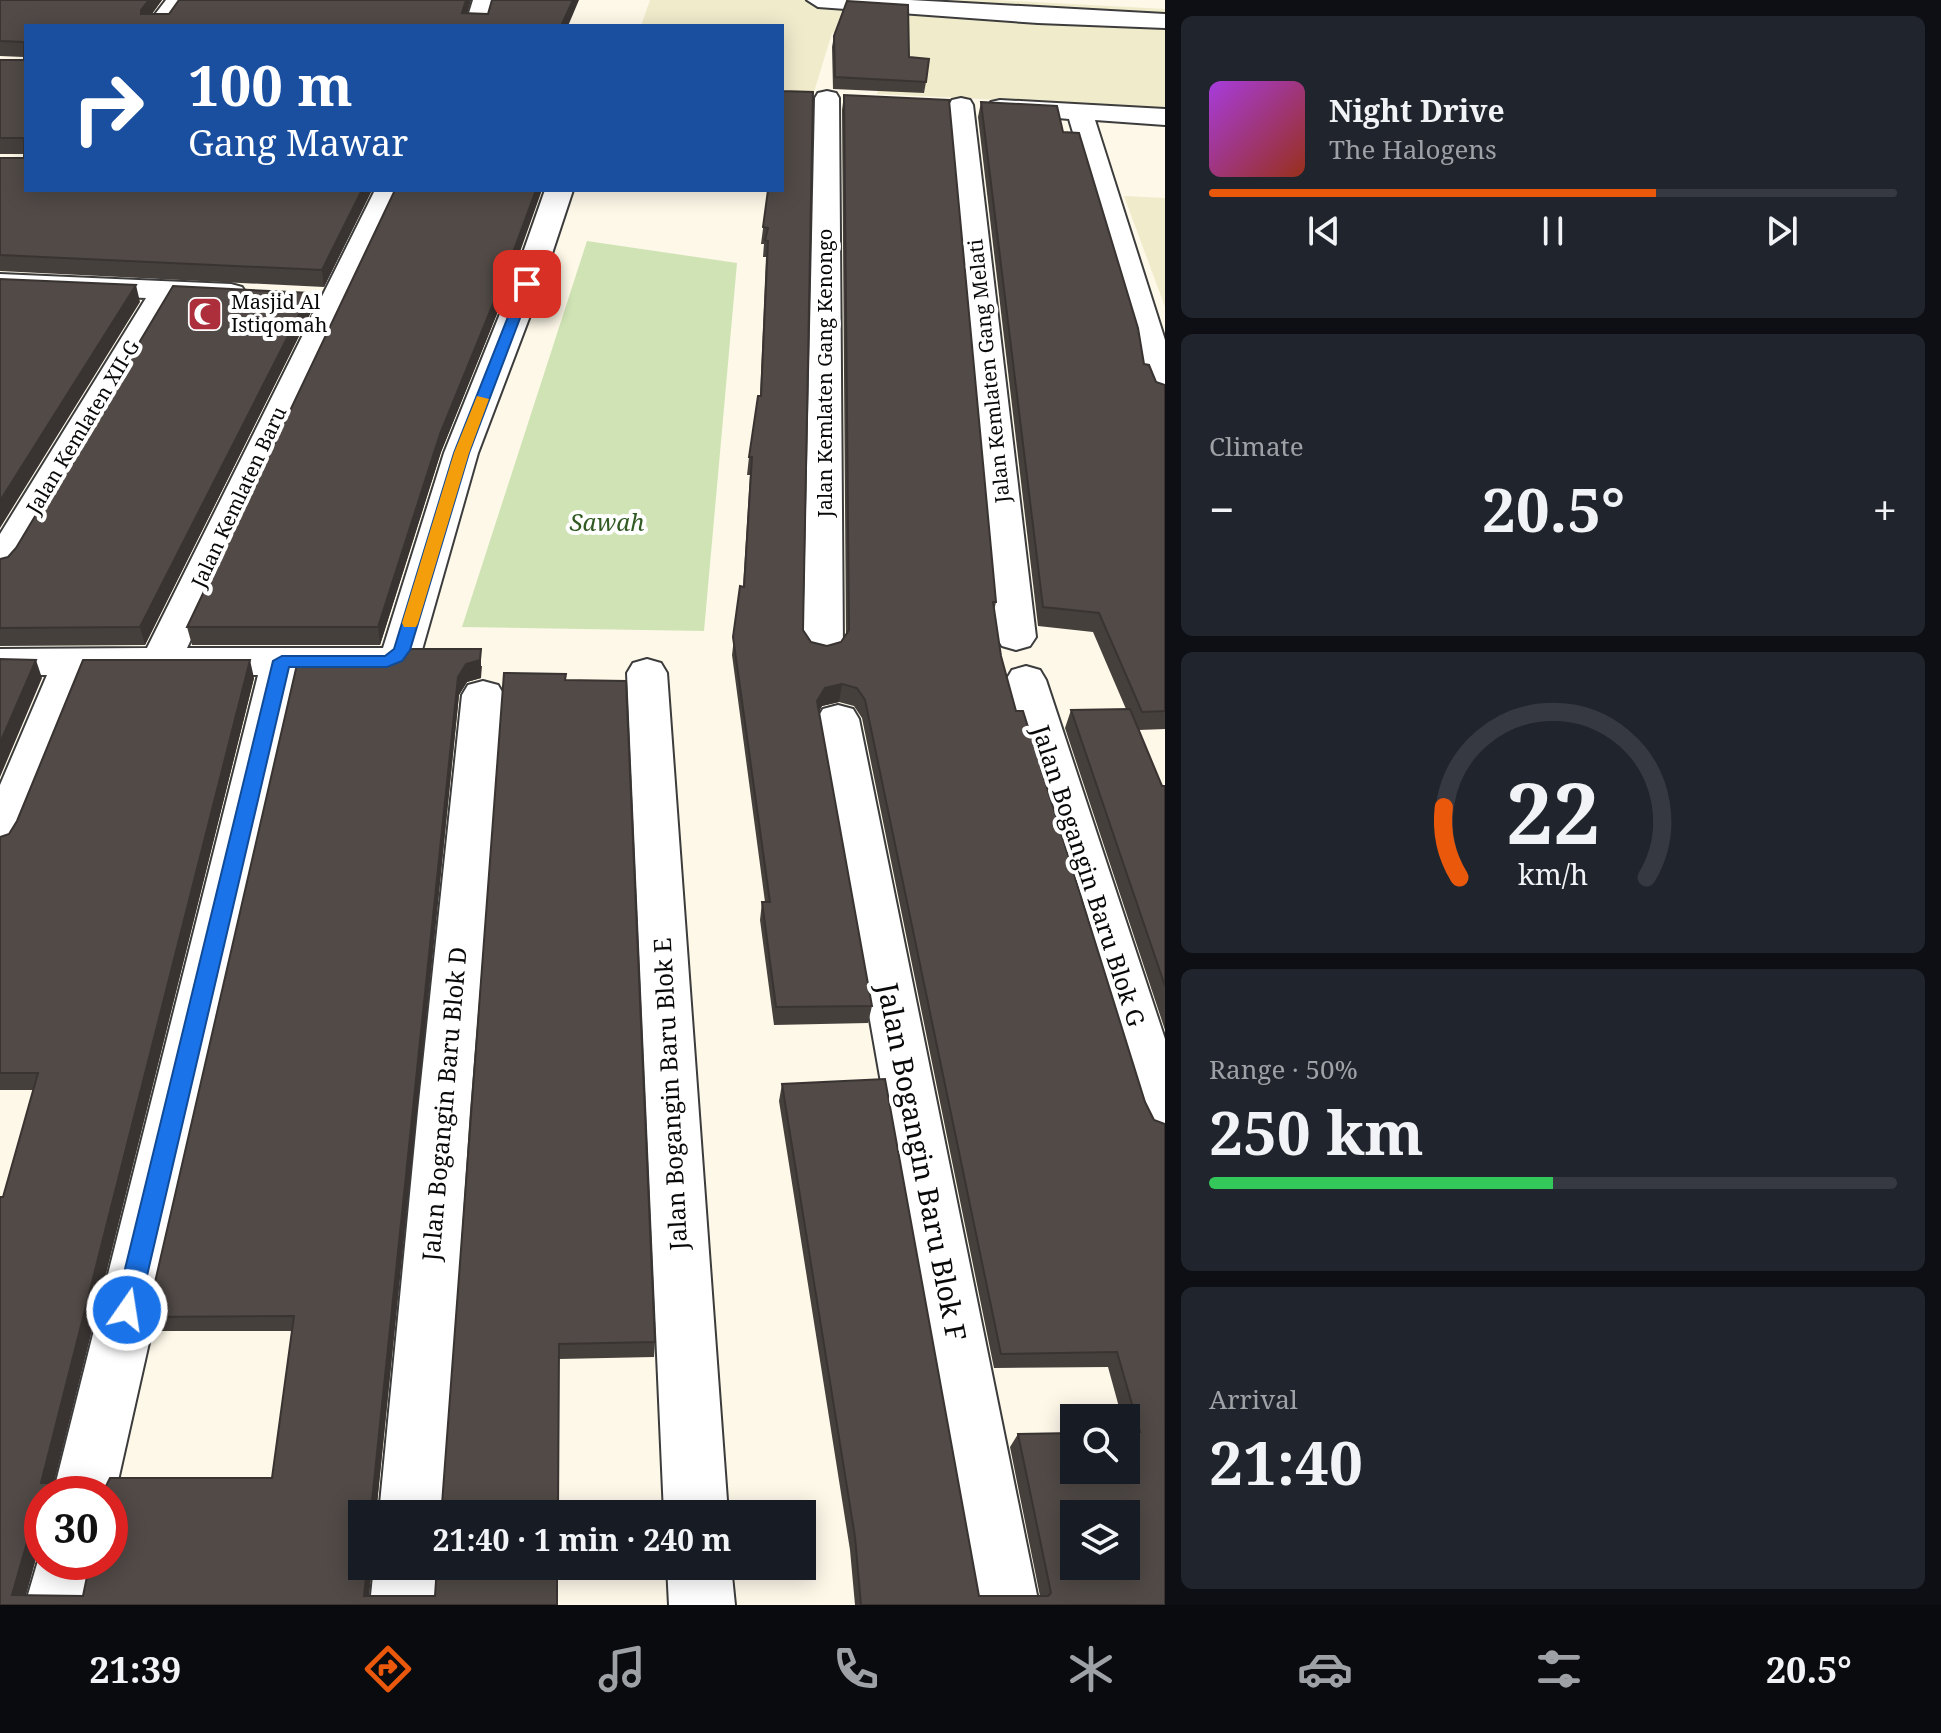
<!DOCTYPE html>
<html lang="en">
<head>
<meta charset="utf-8">
<style>
	body { margin:0; font-family:"Noto Serif",serif; background:#20242c; color:#f1f3f6; height:100vh; display:flex; flex-direction:column; font-size:30px; white-space:nowrap }
	* { box-sizing:border-box; margin:0 }
	p { font-size:26px; color:#9ea1a6 }
	.icon { flex:none; width:44px; height:44px; fill:none; stroke:currentColor; stroke-width:2; stroke-linecap:round; stroke-linejoin:round }
	.map { position:relative; flex:1; overflow:hidden }
	.panel { display:flex; flex-direction:column; gap:16px; padding:16px; background:#0d0f14; width:776px }
	.panel>* { flex:none }
	.banner { position:absolute; left:24px; top:24px; width:760px; height:168px; border-radius:0px; box-shadow:0 4px 20px #0003; background:#1a4fa0; color:#fff; overflow:hidden }
	.tools { position:absolute; left:1060px; top:1404px; display:grid; gap:16px }
	.tools a { display:grid; place-items:center; width:80px; height:80px; border-radius:0px; background:#171b24; box-shadow:0 4px 20px #0003; font-size:40px }
	.speed { position:absolute; left:24px; top:1476px; display:flex; gap:16px; font-size:40px; font-weight:700; text-align:center }
	.speed>* { display:grid; place-content:center; width:104px; height:104px; border-radius:50%; background:#171b24; box-shadow:0 4px 20px #0003; line-height:1 }
	.speed .limit { border:12px solid #d22; background:#fff; color:#111 }
	.pin { position:absolute; display:grid; place-items:center; width:68px; height:68px; color:#fff; margin:-34px; border-radius:16px; box-shadow:0 4px 12px #0006 }
	.me { position:absolute; width:88px; margin:-44px; rotate:13deg; stroke-linejoin:round; filter:drop-shadow(0 0 6px #0008) }
	.turn { display:flex; align-items:center; gap:28px; height:168px; padding:0 32px; font-size:36px }
	.turn .icon { width:104px; height:104px; stroke-width:2.5 }
	.turn b { display:block; font-size:56px; line-height:68px }
	.big { font-size:60px; font-weight:700; line-height:1.1 }
	.panel .tile { flex:1; display:flex; flex-direction:column; justify-content:center; gap:12px; min-width:0; padding:0 28px; border-radius:12px; background:#20242c }
	.panel .dial { align-items:center; gap:0 }
	.dial svg { height:208px; overflow:visible; fill:none; stroke:#363941; stroke-width:7; stroke-linecap:round; text-anchor:middle }
	.dial text { fill:#f1f3f6; stroke:none }
	.song { display:flex; align-items:center; gap:24px }
	.cover { width:96px; height:96px; border-radius:12px; background:linear-gradient(135deg,hsl(280 70% 55%),hsl(10 70% 35%)) }
	.played { height:8px; border-radius:4px; background:linear-gradient(90deg,#ea580c 65%,#363941 65%) }
	.keys { display:flex; justify-content:space-around; direction:ltr }
	.heat { display:flex; justify-content:space-between; align-items:center; font-size:44px; direction:ltr }
	.charge { height:12px; border-radius:6px; background:linear-gradient(90deg,#34c759 50%,#363941 0) }
	.trip { position:absolute; left:348px; top:1500px; width:468px; height:80px; border-radius:0px; background:#171b24; box-shadow:0 4px 20px #0003; font-weight:700; line-height:80px; text-align:center }
	.tab-bar { display:flex; height:128px; justify-content:space-around; align-items:center; background:#090b0e; color:#9ea1a6 }
	.tab-bar .icon { width:56px; height:56px }
	.tab-bar .active { color:#ea580c }
	.tab-bar b { font-size:36px; color:#f1f3f6 }
	main { display:flex; flex:1; min-height:0 }
	.map>svg:first-child { display:block }
	.farmland { fill:#f0ebcb }
	.green { fill:#d0e3b5 }
	.lines { fill:none; stroke-linecap:round; stroke-linejoin:round }
	.minor-casing { stroke:#3c3c3c; stroke-width:4 }
	.minor { fill:#fff; fill-rule:evenodd }
	.wall { fill:#46403d; fill-rule:evenodd }
	.shaded-wall { fill:#393432 }
	.building { fill:#514a47; stroke:#393432; stroke-width:2; fill-rule:evenodd }
	.route { fill:#1a73e8; stroke:#114b97; stroke-width:2 }
	.slow { fill:#f59e0b }
	.labels { text-anchor:middle; stroke-width:8; stroke-linejoin:round; paint-order:stroke }
	.far-poi-label { font-size:20px; fill:#090909; stroke:#fff; text-anchor:start }
	.far-street-label { font-size:20px; fill:#090909; stroke:#fff }
	.park-label { font-size:24px; font-style:italic; fill:#305a21; stroke:#fff }
	.street-label { font-size:24px; fill:#090909; stroke:#fff }
	.near-street-label { font-size:28px; fill:#090909; stroke:#fff }
</style>
</head>
<body>
<main>
<div class="map">
<svg width="1165" height="1605" viewBox="0 0 1165 1605">
	<rect width="100%" height="100%" fill="#fdf8e8"/>
	<!-- farmland -->
	<path class="farmland" d="M650 0H995L1165 9V108L877 94 886 36 832 33 814 92 782 90V26H641Z
		M1124 196 1165 198V307Z"/>
	<!-- green -->
	<path class="green" d="M587 241 737 263 704 631 462 627Z"/>
	<g class="lines">
		<!-- minor casing -->
		<g class="minor-casing">
			<path id="minor" d="M166 0H189L169 26H146Z
				M473 0H495L487 26H465Z
				M807 0H910L1165 14V28L1038 23 818 7Z
				M827 91 836 93 839 98 843 648 837 657 823 661 809 657 803 648 815 98 818 93Z
				M961 98 970 100 973 105 1036 637 1030 646 1016 650 1002 646 996 637 949 105 952 100Z
				M1000 100 1165 109V125L1095 120 1165 340V401L1153 398 1149 391 1069 119 991 112 988 107 991 102Z
				M375 190H403L187 648H383L444 453 512 284 545 190H573L542 284 478 453 422 650 411 667 387 674 299 675 115 1494 110 1507V1494H53L258 675H87L22 837 16 849 0 854V785L47 675H0V649L147 648Z
				M0 274 231 284 242 287 246 293 242 299 231 302 175 300 19 564 13 572 0 576V534L146 298 0 292Z
				M647 659 661 663 667 673 728 1514H664L627 673 633 663Z
				M1026 666 1040 670 1046 680 1165 1039V1141L1146 1134 1139 1118 1006 680 1012 670Z
				M483 681 498 685 504 695 470 1111 443 1514H379L418 1111 462 695 468 685Z
				M838 705 853 709 859 719 1039 1605H973L817 719 823 709Z
				M42 1547V1562H100L91 1605H25Z
				M374 1566H438L436 1605H370Z
				M667 1566H731L735 1605H669Z"/>
		</g>
		<!-- minor -->
		<use href="#minor" class="minor"/>
	</g>
	<!-- wall -->
	<path class="wall" d="M0 0H162L152 14 471 0 467 14H488L579 0 26 190H372L324 287 0 271V158H24V154H0V60H24V57L0 56Z
		M834 36 909 57 926 82 924 93 833 89 832 47Z
		M844 95 996 602 994 611 1001 656 1016 711 1145 1102 1165 1605H855L850 1550 779 1101 782 1084 979 1596H1040L1010 1447 1018 1434 1126 1470V1418H1122L1108 1367 994 1368 862 718 854 706 839 702 822 706 819 712 872 1006 868 1023 774 1025 760 920 762 902H765L732 655 740 586 743 587 750 475H747L749 457 760 396 766 257H763L764 244H761L768 190 803 630 811 642 827 646 841 642 846 634 842 110Z
		M981 102 1063 132 1144 364 1156 382 1165 385V729L1139 730 1162 786H1165V1030L1065 728 1071 710 1126 709 1093 632 1038 626 978 117Z
		M505 294 441 452 380 645H192L187 627Z
		M312 310 145 645 0 646V559L8 557Z
		M298 660 482 666 481 678 467 682 459 695 377 1504H442L566 680 655 1342 654 1357 559 1359 558 1514H362V1566H372L369 1596 558 1605H0L3 1197 33 1090H0V837L9 834 254 678 54 1483 98 1484 103 1492 272 1478 292 1331H155L147 1317ZM42 1494 110 1562 83 1596 26 1595 38 1551 42 1555Z"/>
	<!-- shaded-wall -->
	<path class="shaded-wall" d="M149 0H162L144 24 141 10Z
		M466 0H471L463 26 462 13Z
		M573 0H579L568 26H561Z
		M362 190H372L324 287 322 270Z
		M536 190H542L505 294 441 452 380 645 378 627 440 434Z
		M136 285 140 302 0 528V501Z
		M310 293 312 310 145 645 140 627Z
		M481 649V678L467 682 459 695 376 1514 372 1501 458 677 466 664Z
		M36 660 42 678 0 777V743Z
		M250 660 254 678 51 1494 41 1483Z
		M842 684 839 702 822 706 814 720 817 701 825 688Z
		M30 1532 40 1544 35 1547 38 1551 23 1605 12 1595Z
		M367 1566H372L368 1605 364 1596Z"/>
	<!-- building -->
	<path class="building" d="M0 0H149L141 10V14H169L179 0H466L462 13 488 14 492 0H573L561 26H26V190H362L322 270 0 255V158H24V138H0V60H24V42L0 41Z
		M847 1 908 5 909 57 929 59 926 82 835 77 834 36Z
		M782 89 783 91 813 92 803 630 811 642 827 646 841 642 849 630 844 95 949 100 996 602H993L1001 656 1016 711H1023L1145 1102 1154 1120 1165 1124V1605H861L855 1537 782 1084 885 1079 979 1596H1048L1051 1593 1018 1434 1074 1433V1470H1126V1432H1140L1117 1352 1001 1354 865 700 857 688 842 684 825 688 817 701 872 1006 776 1007 762 902H770L733 637 740 586 744 587 752 457H749L758 396H761L768 241 765 240 768 228 763 227 768 190H782ZM1074 1514H1126V1566H1074Z
		M981 102 1057 106 1063 132 1079 133 1138 328 1144 364 1149 365 1156 382 1165 385V711L1142 712 1099 613 1043 607Z
		M395 190H536L504 277 440 434 378 627H187Z
		M0 279 136 285 0 501Z
		M173 286 310 293 140 627 0 628V559L8 557 16 548Z
		M412 649H481L480 660 466 664 458 677 372 1501 375 1504H442L504 673 566 674 565 680 626 681 655 1342 559 1344 558 1514H362V1566H367L364 1596H435L437 1566H557V1605H0V1197H3L38 1073H0V837L9 834 17 821 83 660H250L41 1483 98 1484 100 1494H42V1547H35V1535L30 1532 12 1595 83 1596 90 1562H110V1494H102L110 1478H272L294 1316 147 1317 298 660 385 659Z
		M0 659 36 660 0 743Z
		M1130 709 1162 786H1165V986L1071 710Z"/>
	<!-- route -->
	<path class="route" d="M527 280 533 284 469 453 410 650 402 661 387 667H289L139 1310 135 1318 127 1322 118 1318 115 1310 273 661 282 656H385L394 649 454 453 521 284Z"/>
	<!-- slow -->
	<path class="slow" d="M477 396 489 399 469 453 418 623 416 627H404L402 623 454 453Z"/>
	<!-- icons -->
	<defs>
		<g id="mosque-square" transform="scale(1.8)"><rect x="-9" y="-9" width="18" height="18" rx="4" fill="#ac2f3b" stroke="#fff"/><path d="M3.5-4.9A6 6 0 1 0 3.5 4.9A5 5 0 1 1 3.5-4.9Z" fill="#fff"/></g>
	</defs>
	<g fill-rule="evenodd">
		<use href="#mosque-square" x="205" y="314"/>
	</g>
	<g class="labels">
		<!-- far-poi labels -->
		<g class="far-poi-label">
			<text x="231" y="309">Masjid Al<tspan x="231" dy="23">Istiqomah</tspan></text>
		</g>
		<!-- far-street labels -->
		<g class="far-street-label">
			<text transform="translate(989 371) rotate(-96)" y="7">Jalan Kemlaten Gang Melati</text>
			<text transform="translate(825 373) rotate(-90)" y="7">Jalan Kemlaten Gang Kenongo</text>
			<text transform="translate(83 427) rotate(-59)" y="7">Jalan Kemlaten XII-G</text>
			<text transform="translate(239 497) rotate(-65)" y="7">Jalan Kemlaten Baru</text>
		</g>
		<!-- park labels -->
		<g class="park-label">
			<text x="607" y="531">Sawah</text>
		</g>
		<!-- street labels -->
		<g class="street-label">
			<text transform="translate(1088 876) rotate(72)" y="8">Jalan Bogangin Baru Blok G</text>
			<text transform="translate(671 1094) rotate(-93)" y="8">Jalan Bogangin Baru Blok E</text>
			<text transform="translate(445 1104) rotate(-85)" y="8">Jalan Bogangin Baru Blok D</text>
		</g>
		<!-- near-street labels -->
		<g class="near-street-label">
			<text transform="translate(922 1162) rotate(79)" y="10">Jalan Bogangin Baru Blok F</text>
		</g>
	</g>
</svg>
<div class="tools">
<a><svg class="icon" aria-label="search" viewBox="0 0 24 24"><circle cx="10" cy="10" r="6"/><path d="M15 15l6 6"/></svg></a>
<a><svg class="icon" aria-label="layers" viewBox="0 0 24 24"><path d="M12 4l9 5-9 5-9-5zM3 14l9 5 9-5"/></svg></a>
</div>
<div class="speed"><div class="limit">30</div></div>
<div class="pin" style="left:527px;top:284px;background:#d93025"><svg class="icon" aria-label="arrive" viewBox="0 0 24 24"><path d="M6 21V4h12l-3 4 3 4H6"/></svg></div>
<svg class="me" style="left:127px;top:1310px" viewBox="-20 -20 40 40"><circle r="17" fill="#1a73e8" stroke="#fff" stroke-width="3"/><path d="M0-11L8 9 0 5-8 9z" fill="#fff"/></svg>
<div class="trip">21:40 · 1 min · 240 m</div>
<div class="banner">
<div class="turn"><svg class="icon" aria-label="right" viewBox="0 0 24 24"><path d="M7 20v-9h11M14 6l5 5-5 5"/></svg><div><b>100 m</b>Gang Mawar</div></div>
</div>
</div>
<section class="panel">
<div class="tile">
<div class="song"><i class="cover"></i><div><b>Night Drive</b><p>The Halogens</p></div></div>
<div class="played"></div>
<div class="keys"><svg class="icon" aria-label="previous" viewBox="0 0 24 24"><path d="M18 5L8 12l10 7zM5 5v14"/></svg><svg class="icon" aria-label="pause" viewBox="0 0 24 24"><path d="M8 5v14M16 5v14"/></svg><svg class="icon" aria-label="next" viewBox="0 0 24 24"><path d="M6 5l10 7-10 7zM19 5v14"/></svg></div>
</div>
<div class="tile"><p>Climate</p>
<div class="heat"><a>−</a><b class="big">20.5°</b><a>+</a></div>
</div>
<div class="tile dial"><svg viewBox="0 0 100 80">
<path d="M14 69A42 42 0 1 1 86 69"/>
<path d="M14 69A42 42 0 0 1 8 42" stroke="#ea580c"/>
<text x="50" y="56" font-size="32" font-weight="700">22</text>
<text x="50" y="72" font-size="11">km/h</text>
</svg></div>
<div class="tile"><p>Range · 50%</p><b class="big">250 km</b><div class="charge"></div></div>
<div class="tile"><p>Arrival</p><b class="big">21:40</b></div>
</section>
</main>
<nav class="tab-bar">
<b>21:39</b>
<svg class="icon active" aria-label="directions" viewBox="0 0 24 24"><path d="M12 3l9 9-9 9-9-9zM9 14v-3h6M13 9l2 2-2 2"/></svg>
<svg class="icon" aria-label="music" viewBox="0 0 24 24"><path d="M9 18V5l10-2v13"/><circle cx="6" cy="18" r="3"/><circle cx="16" cy="16" r="3"/></svg>
<svg class="icon" aria-label="phone" viewBox="0 0 24 24"><path d="M5 4h4l2 5-3 2q2 4 5 5l2-3 5 2v4C11 20 4 13 5 4z"/></svg>
<svg class="icon" aria-label="climate" viewBox="0 0 24 24"><path d="M12 3v18M4 7l16 10M4 17L20 7"/></svg>
<svg class="icon" aria-label="car" viewBox="0 0 24 24"><path d="M5 17H2v-5l4-1 3-4h7l3 4 3 1v5h-3M9 17h6M6 11h13"/><circle cx="7" cy="17" r="2"/><circle cx="17" cy="17" r="2"/></svg>
<svg class="icon" aria-label="filters" viewBox="0 0 24 24"><path d="M4 7h16M4 17h16"/><circle cx="9" cy="7" r="2"/><circle cx="15" cy="17" r="2"/></svg>
<b>20.5°</b>
</nav>
</body>
</html>
